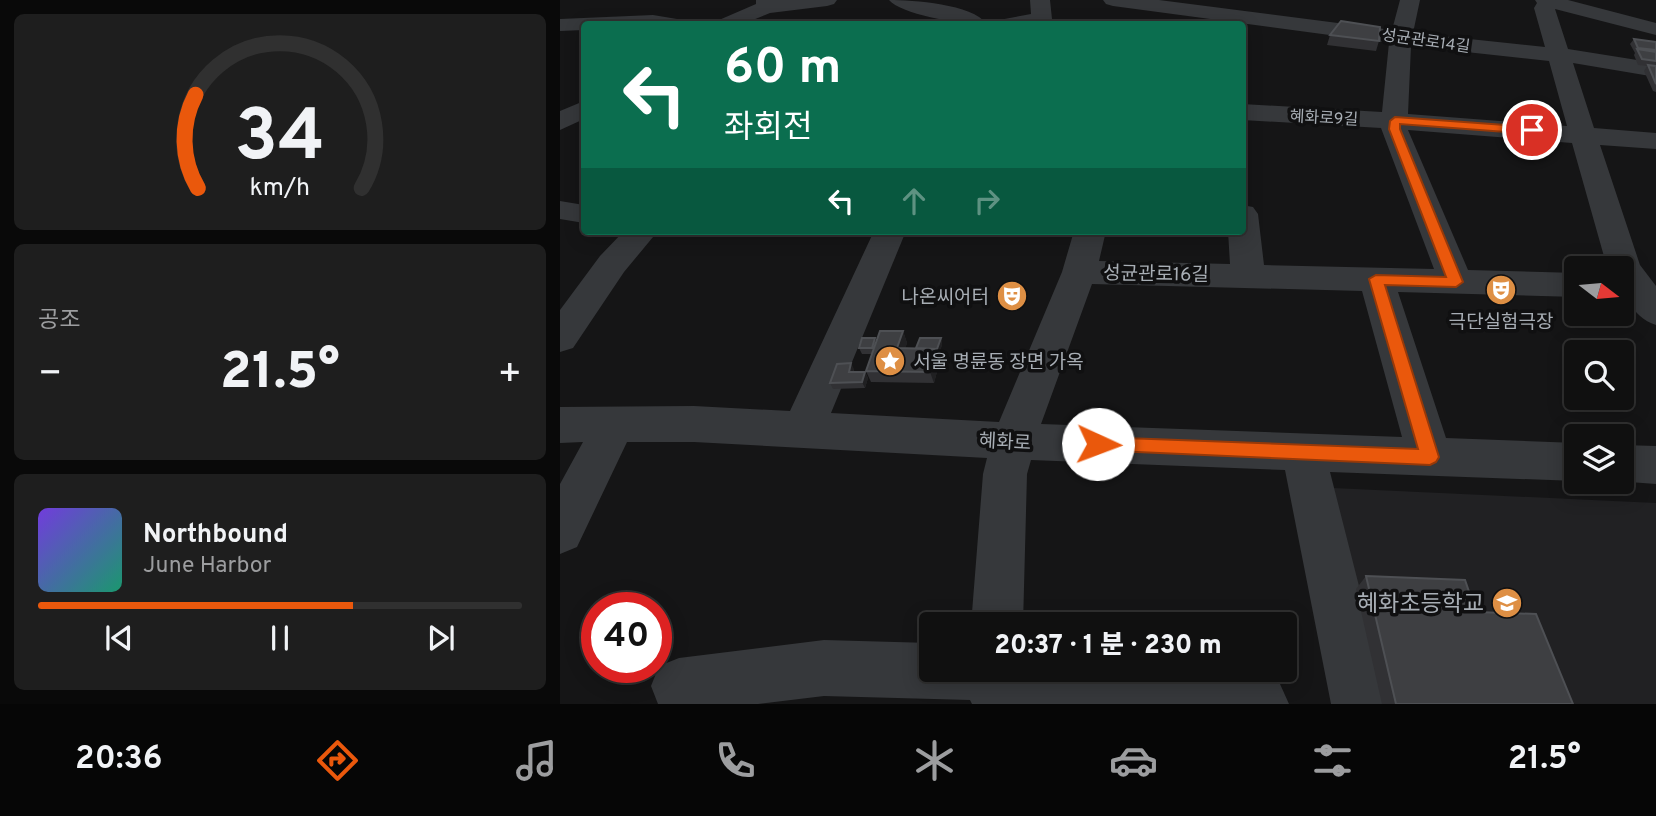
<!DOCTYPE html>
<html lang="ko">
<head>
<meta charset="utf-8">
<style>
	body { margin:0; font-family:Overpass,"Noto Sans KR",sans-serif; background:#1e1e1e; color:#f1f3f6; height:100vh; display:flex; flex-direction:column; font-size:26px; white-space:nowrap }
	* { box-sizing:border-box; margin:0 }
	p { font-size:23px; color:#9c9d9f }
	.icon { flex:none; width:38px; height:38px; fill:none; stroke:currentColor; stroke-width:2; stroke-linecap:round; stroke-linejoin:round }
	.map { position:relative; flex:1; overflow:hidden }
	.side { display:flex; flex-direction:column; gap:14px; padding:14px; background:#090909; width:560px }
	.side>* { flex:none }
	.guide { position:absolute; left:21px; top:21px; width:665px; height:214px; border-radius:7px; box-shadow:0 4px 18px #0003,0 0 0 2px #303030; background:#0b6e4f; color:#fff; overflow:hidden }
	.needle { width:46px; rotate:106deg }
	.buttons { position:absolute; left:1004px; top:256px; display:grid; gap:14px }
	.buttons a { display:grid; place-items:center; width:70px; height:70px; border-radius:7px; background:#101010; box-shadow:0 4px 18px #0003,0 0 0 2px #303030; font-size:35px }
	.speed { position:absolute; left:21px; top:592px; display:flex; gap:14px; font-size:35px; font-weight:700; text-align:center }
	.speed>* { display:grid; place-content:center; width:91px; height:91px; border-radius:50%; background:#101010; box-shadow:0 4px 18px #0003,0 0 0 2px #303030; line-height:1 }
	.speed .limit { border:10px solid #d22; background:#fff; color:#111 }
	.pin { position:absolute; display:grid; place-items:center; width:60px; height:60px; color:#fff; margin:-30px; border:4px solid #fff; border-radius:50%; box-shadow:0 2px 7px #0007 }
	.me { position:absolute; width:77px; margin:-38px; rotate:92deg; stroke-linejoin:round; filter:drop-shadow(0 0 5px #0008) }
	.turn { display:flex; align-items:center; gap:24px; height:147px; padding:0 28px; font-size:32px }
	.turn .icon { width:91px; height:91px; stroke-width:2.5 }
	.turn b { display:block; font-size:49px; line-height:60px }
	.lanes { display:flex; align-items:center; height:66px; padding:0 28px; background:#0003; justify-content:center; gap:35px; direction:ltr }
	.lanes .off { opacity:.35 }
	.big { font-size:52px; font-weight:800; line-height:1.1 }
	.side .card { flex:1; display:flex; flex-direction:column; justify-content:center; gap:10px; min-width:0; padding:0 24px; border-radius:10px; background:#1e1e1e }
	.side .dial { align-items:center; gap:0 }
	.dial svg { height:182px; overflow:visible; fill:none; stroke:#303030; stroke-width:7; stroke-linecap:round; text-anchor:middle }
	.dial text { fill:#f1f3f6; stroke:none }
	.song { display:flex; align-items:center; gap:21px }
	.cover { width:84px; height:84px; border-radius:10px; background:linear-gradient(135deg,hsl(260 70% 55%),hsl(160 70% 35%)) }
	.played { height:7px; border-radius:4px; background:linear-gradient(90deg,#ea580c 65%,#303030 65%) }
	.keys { display:flex; justify-content:space-around; direction:ltr }
	.heat { display:flex; justify-content:space-between; align-items:center; font-size:38px; direction:ltr }
	.trip { position:absolute; left:359px; top:612px; width:378px; height:70px; border-radius:7px; background:#101010; box-shadow:0 4px 18px #0003,0 0 0 2px #303030; font-weight:800; line-height:70px; text-align:center }
	.menu { display:flex; height:112px; justify-content:space-around; align-items:center; background:#060606; color:#9c9d9f }
	.menu .icon { width:49px; height:49px }
	.menu .current { color:#ea580c }
	.menu b { font-size:32px; color:#f1f3f6 }
	main { display:flex; flex:1; min-height:0 }
	.map>svg:first-child { display:block }
	.built { fill:#212123 }
	.lines { fill:none; stroke-linecap:round; stroke-linejoin:round }
	.minor { fill:#36383b; fill-rule:evenodd }
	.wall { fill:#313134 }
	.shaded-wall { fill:#202022 }
	.building { fill:#3e3f42; stroke:#4e5054; stroke-width:2 }
	.route { fill:#ea580c; stroke:#983908; stroke-width:2 }
	.labels { text-anchor:middle; stroke-width:7; stroke-linejoin:round; paint-order:stroke }
	.far-street-label { font-size:16px; fill:#a8aeb5; stroke:#101011 }
	.street-label { font-size:19px; fill:#a8aeb5; stroke:#101011 }
	.poi-label { font-size:19px; fill:#a8aeb5; stroke:#101011; text-anchor:end }
	.near-poi-label { font-size:23px; fill:#a8aeb5; stroke:#101011; text-anchor:end }
</style>
</head>
<body>
<main>
<section class="side">
<div class="card dial"><svg viewBox="0 0 100 80">
<path d="M14 69A42 42 0 1 1 86 69"/>
<path d="M14 69A42 42 0 0 1 13 28" stroke="#ea580c"/>
<text x="50" y="56" font-size="32" font-weight="700">34</text>
<text x="50" y="72" font-size="11">km/h</text>
</svg></div>
<div class="card"><p>공조</p>
<div class="heat"><a>−</a><b class="big">21.5°</b><a>+</a></div>
</div>
<div class="card">
<div class="song"><i class="cover"></i><div><b>Northbound</b><p>June Harbor</p></div></div>
<div class="played"></div>
<div class="keys"><svg class="icon" aria-label="previous" viewBox="0 0 24 24"><path d="M18 5L8 12l10 7zM5 5v14"/></svg><svg class="icon" aria-label="pause" viewBox="0 0 24 24"><path d="M8 5v14M16 5v14"/></svg><svg class="icon" aria-label="next" viewBox="0 0 24 24"><path d="M6 5l10 7-10 7zM19 5v14"/></svg></div>
</div>
</section>
<div class="map">
<svg width="1096" height="704" viewBox="0 0 1096 704">
	<rect width="100%" height="100%" fill="#151516"/>
	<!-- built -->
	<path class="built" d="M773 488 1096 503V704H821Z"/>
	<g class="lines">
		<!-- minor -->
		<path class="minor" d="M196 0H277L274 4 267 6 210 13 183 24H155L159 20 196 4Z
			M329 0C353 0 412 4 427 24 408 26 341 15 329 0Z
			M470 0H490L492 19 489 23 436 24 439 20 471 14Z
			M543 0H599L832 30 840 0H860L853 33 985 47 974 8 977 3 975 0H1008L1096 23V35L995 9 1008 49 1096 63V77L1013 63 1034 128 1096 133V149L1040 145 1080 265 1096 286V325C1071 317 1062 292 1062 268L1047 267 1012 143 848 130 908 270 1017 273V297L838 292 886 438 1017 443V481L770 472 829 704H771L725 470 471 460 467 474 463 625H411L423 474 427 458 134 442H67L17 547 0 554V484L23 442 0 443V407L134 406 230 411 314 231H346L271 413 439 422 502 272 514 231H546L539 261 670 264 668 231H682V205L693 207 698 214 704 265 874 269 821 128 682 120V104L822 112 829 43 553 6 546 4ZM851 46 989 61 1007 126 848 114ZM532 284 802 291 842 437 481 424Z
			M93 15 123 20 127 24H24V30L0 31V19Z
			M24 101V119L0 130V111Z
			M0 201 24 205V223L0 219Z
			M64 231H98L64 272 13 348 0 352V310L40 256Z
			M1062 445 1096 446V484L1056 481H1062Z
			M264 640 371 643V670H559L700 675 720 684 729 704H412L410 700 264 696 198 704H98L91 686 99 666 119 658Z"/>
	</g>
	<!-- wall -->
	<path class="wall" d="M770 35 819 41 816 51 767 45Z
		M1074 39 1096 42V92L1093 91 1084 71 1087 66 1078 65 1074 55 1075 53 1070 44Z
		M343 331 347 343 345 348H357L381 338 382 345 378 355 380 360 374 383 311 382 306 371 312 354H302L299 348Z
		M294 369V372H305L308 378 305 388 273 389 270 383Z
		M806 576 916 612 1013 704H822L796 589Z"/>
	<!-- shaded-wall -->
	<path class="shaded-wall" d="M343 331 347 343 342 360 337 348Z
		M381 338 382 345 379 355 377 349Z
		M376 349 380 360 374 383 370 372Z
		M291 363 294 369 292 378 289 372Z
		M305 372 308 378 305 388 302 382Z"/>
	<!-- building -->
	<path class="building" d="M781 21 820 27 819 41 770 35Z
		M1074 39 1096 42V50L1078 48Z
		M1077 49 1096 52V61L1082 59Z
		M1088 65 1096 66V84Z
		M320 331H343L337 348 376 349 370 372 306 371Z
		M302 338H315L312 348H299Z
		M360 338H381L377 349 356 348Z
		M291 363 289 372H305L302 382 270 383 277 364Z
		M806 576 905 580 916 612 976 614 1013 704H836Z"/>
	<!-- route -->
	<path class="route" d="M835 117 972 127 977 130 972 134 840 124V129L903 282 896 287 825 285 879 457 876 462 870 465 532 450 529 444 532 439 538 437 858 449 809 279 816 275 886 277 829 129 830 121Z"/>
	<!-- icons -->
	<defs>
		<g id="theatre-disc" transform="scale(1.575)"><circle r="9.5" fill="#de8f44" stroke="#101011"/><path d="M-5-5.5Q0-4 5-5.5V0Q5 5 0 6Q-5 5-5 0ZM-3.3-2.5H-1v1.5H-3.3ZM1-2.5H3.3v1.5H1ZM-2.8 1Q0 5.5 2.8 1Z" fill="#fff"/></g>
		<g id="sight-disc" transform="scale(1.575)"><circle r="9.5" fill="#de8f44" stroke="#101011"/><path d="M0-6L1.8-2.2L6-1.7L2.9 1.2L3.7 5.4L0 3.3L-3.7 5.4L-2.9 1.2L-6-1.7L-1.8-2.2Z" fill="#fff"/></g>
		<g id="school-disc" transform="scale(1.575)"><circle r="9.5" fill="#de8f44" stroke="#101011"/><path d="M0-5L7-2L0 1L-7-2ZM-4 1L0 2.5L4 1V4Q0 6-4 4Z" fill="#fff"/></g>
	</defs>
	<g fill-rule="evenodd">
		<use href="#theatre-disc" x="941" y="290"/>
		<use href="#theatre-disc" x="452" y="296"/>
		<use href="#sight-disc" x="330" y="361"/>
		<use href="#school-disc" x="947" y="603"/>
	</g>
	<g class="labels">
		<!-- far-street labels -->
		<g class="far-street-label">
			<text transform="translate(866 40) rotate(8)" y="6">성균관로14길</text>
			<text transform="translate(764 117) rotate(3)" y="6">혜화로9길</text>
		</g>
		<!-- street labels -->
		<g class="street-label">
			<text transform="translate(596 273) rotate(1)" y="7">성균관로16길</text>
			<text transform="translate(445 441) rotate(3)" y="7">혜화로</text>
		</g>
		<!-- poi labels -->
		<g class="poi-label">
			<text x="429" y="303">나온씨어터</text>
			<text x="941" y="328" text-anchor="middle">극단실험극장</text>
			<text x="353" y="368" text-anchor="start">서울 명륜동 장면 가옥</text>
		</g>
		<!-- near-poi labels -->
		<g class="near-poi-label">
			<text x="924" y="611">혜화초등학교</text>
		</g>
	</g>
</svg>
<div class="buttons">
<a><svg class="needle" viewBox="-14 -14 28 28"><path d="M0-13l5 13h-10z" fill="#e53935"/><path d="M0 13l5-13h-10z" fill="#9c9d9f"/></svg></a>
<a><svg class="icon" aria-label="search" viewBox="0 0 24 24"><circle cx="10" cy="10" r="6"/><path d="M15 15l6 6"/></svg></a>
<a><svg class="icon" aria-label="layers" viewBox="0 0 24 24"><path d="M12 4l9 5-9 5-9-5zM3 14l9 5 9-5"/></svg></a>
</div>
<div class="speed"><div class="limit">40</div></div>
<div class="pin" style="left:972px;top:130px;background:#d93025"><svg class="icon" aria-label="arrive" viewBox="0 0 24 24"><path d="M6 21V4h12l-3 4 3 4H6"/></svg></div>
<svg class="me" style="left:538px;top:444px" viewBox="-20 -20 40 40"><circle r="19" fill="#fff"/><path d="M0-13L10 11 0 6-10 11z" fill="#ea580c"/></svg>
<div class="trip">20:37 · 1 분 · 230 m</div>
<div class="guide">
<div class="turn"><svg class="icon" aria-label="left" viewBox="0 0 24 24"><path d="M17 20v-9H6M10 6l-5 5 5 5"/></svg><div><b>60 m</b>좌회전</div></div>
<div class="lanes"><svg class="icon" aria-label="left" viewBox="0 0 24 24"><path d="M17 20v-9H6M10 6l-5 5 5 5"/></svg><svg class="icon off" aria-label="ahead" viewBox="0 0 24 24"><path d="M12 20V5M6 11l6-6 6 6"/></svg><svg class="icon off" aria-label="right" viewBox="0 0 24 24"><path d="M7 20v-9h11M14 6l5 5-5 5"/></svg></div>
</div>
</div>
</main>
<nav class="menu">
<b>20:36</b>
<svg class="icon current" aria-label="directions" viewBox="0 0 24 24"><path d="M12 3l9 9-9 9-9-9zM9 14v-3h6M13 9l2 2-2 2"/></svg>
<svg class="icon" aria-label="music" viewBox="0 0 24 24"><path d="M9 18V5l10-2v13"/><circle cx="6" cy="18" r="3"/><circle cx="16" cy="16" r="3"/></svg>
<svg class="icon" aria-label="phone" viewBox="0 0 24 24"><path d="M5 4h4l2 5-3 2q2 4 5 5l2-3 5 2v4C11 20 4 13 5 4z"/></svg>
<svg class="icon" aria-label="climate" viewBox="0 0 24 24"><path d="M12 3v18M4 7l16 10M4 17L20 7"/></svg>
<svg class="icon" aria-label="car" viewBox="0 0 24 24"><path d="M5 17H2v-5l4-1 3-4h7l3 4 3 1v5h-3M9 17h6M6 11h13"/><circle cx="7" cy="17" r="2"/><circle cx="17" cy="17" r="2"/></svg>
<svg class="icon" aria-label="filters" viewBox="0 0 24 24"><path d="M4 7h16M4 17h16"/><circle cx="9" cy="7" r="2"/><circle cx="15" cy="17" r="2"/></svg>
<b>21.5°</b>
</nav>
</body>
</html>
